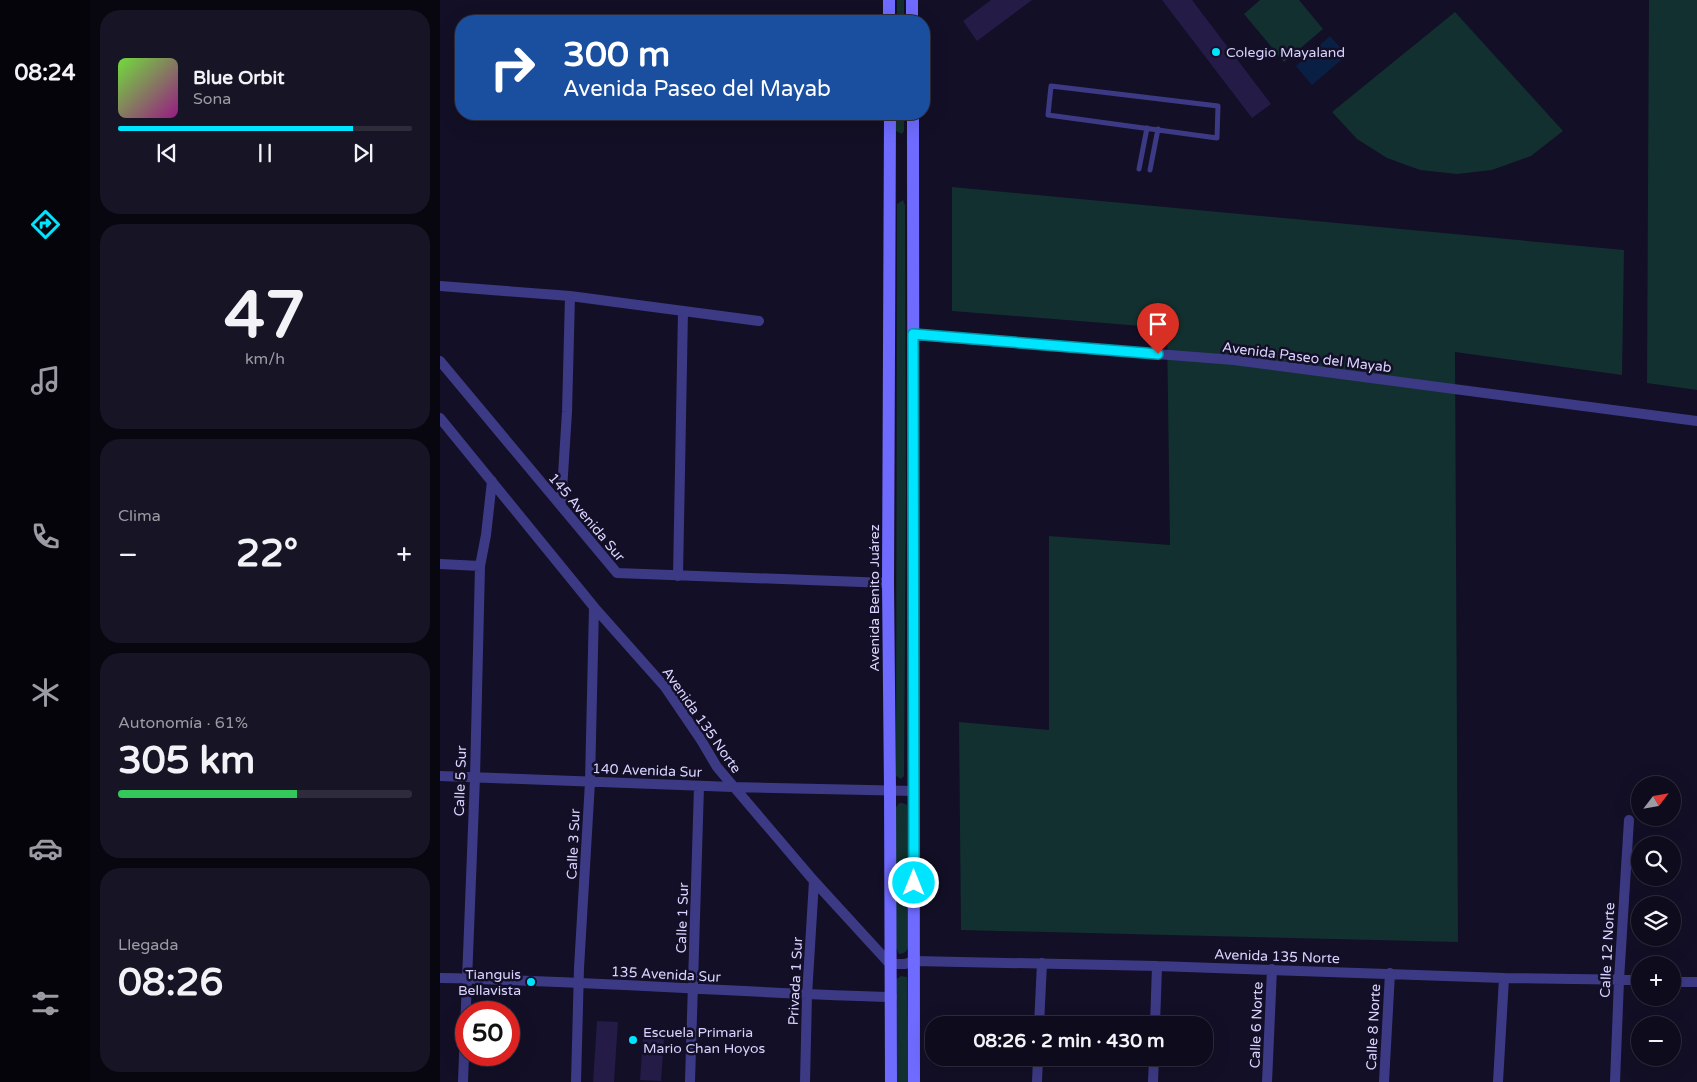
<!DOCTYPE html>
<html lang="es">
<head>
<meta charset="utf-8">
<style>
	body { margin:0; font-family:"Varela Round",sans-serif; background:#171425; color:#f1f3f6; height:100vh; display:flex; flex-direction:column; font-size:19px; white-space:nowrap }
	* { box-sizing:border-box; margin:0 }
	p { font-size:16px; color:#9b9ba3 }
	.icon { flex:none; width:28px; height:28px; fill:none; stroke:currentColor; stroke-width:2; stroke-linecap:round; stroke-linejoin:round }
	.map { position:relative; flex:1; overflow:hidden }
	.details { display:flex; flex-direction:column; gap:10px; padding:10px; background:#08060f; width:350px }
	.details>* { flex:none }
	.hud { position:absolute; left:15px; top:15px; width:475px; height:105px; border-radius:20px; box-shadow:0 5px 20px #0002,0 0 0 1px #2e2b3b; background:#1a4fa0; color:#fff; overflow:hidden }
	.needle { width:32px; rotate:59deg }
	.tools { position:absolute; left:1191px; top:776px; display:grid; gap:10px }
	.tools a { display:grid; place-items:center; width:50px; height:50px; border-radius:50%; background:#0e0b1c; box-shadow:0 5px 20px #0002,0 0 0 1px #2e2b3b; font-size:25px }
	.speed { position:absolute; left:15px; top:1001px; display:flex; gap:10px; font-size:25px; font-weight:700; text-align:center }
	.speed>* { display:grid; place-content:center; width:65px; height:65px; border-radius:50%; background:#0e0b1c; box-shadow:0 5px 20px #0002,0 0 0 1px #2e2b3b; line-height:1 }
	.speed .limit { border:8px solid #d22; background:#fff; color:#111 }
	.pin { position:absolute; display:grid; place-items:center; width:42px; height:42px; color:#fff; margin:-51px -21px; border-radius:50% 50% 50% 0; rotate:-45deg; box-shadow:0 0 5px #0007 }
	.pin .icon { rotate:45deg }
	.me { position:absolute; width:55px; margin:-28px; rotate:0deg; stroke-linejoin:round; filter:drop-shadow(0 0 4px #0008) }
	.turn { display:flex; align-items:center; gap:18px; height:105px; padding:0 25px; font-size:22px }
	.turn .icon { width:65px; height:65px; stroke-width:2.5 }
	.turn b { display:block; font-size:35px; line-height:42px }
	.big { font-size:38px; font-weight:700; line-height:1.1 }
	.details .tile { flex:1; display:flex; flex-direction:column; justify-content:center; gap:8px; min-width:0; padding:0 18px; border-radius:20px; background:#171425 }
	.details .dial { align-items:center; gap:0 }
	.dial b { font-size:65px; line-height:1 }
	.song { display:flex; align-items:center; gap:15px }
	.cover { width:60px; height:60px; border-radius:8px; background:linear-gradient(135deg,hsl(100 70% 55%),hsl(310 70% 35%)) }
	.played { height:5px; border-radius:2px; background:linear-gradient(90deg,#00e5ff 80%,#2e2b3b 80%) }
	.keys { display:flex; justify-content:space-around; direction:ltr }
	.heat { display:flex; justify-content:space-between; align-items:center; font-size:28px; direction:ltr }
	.charge { height:8px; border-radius:4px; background:linear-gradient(90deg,#34c759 61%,#2e2b3b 0) }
	.trip { position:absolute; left:485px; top:1016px; width:288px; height:50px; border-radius:20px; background:#0e0b1c; box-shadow:0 5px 20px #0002,0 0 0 1px #2e2b3b; font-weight:700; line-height:50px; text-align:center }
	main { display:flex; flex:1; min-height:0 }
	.tab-bar { display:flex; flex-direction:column; width:90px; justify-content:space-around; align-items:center; background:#06040b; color:#9b9ba3 }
	.tab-bar .icon { width:35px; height:35px }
	.tab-bar .selected { color:#00e5ff }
	.tab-bar b { font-size:22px; color:#f1f3f6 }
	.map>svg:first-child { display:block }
	.green { fill:#12302f }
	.water { fill:#0a1f44 }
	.building { fill:#241b47 }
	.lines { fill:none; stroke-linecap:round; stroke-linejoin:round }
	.service { stroke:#3d3a85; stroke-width:5 }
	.minor { stroke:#3d3a85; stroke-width:10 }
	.secondary { stroke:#6f6bff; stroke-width:12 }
	.route-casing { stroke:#0095a6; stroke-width:12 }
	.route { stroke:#00e5ff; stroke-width:9 }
	.poi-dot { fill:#00e5ff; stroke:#130f26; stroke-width:2 }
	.labels { text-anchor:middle; stroke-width:5; stroke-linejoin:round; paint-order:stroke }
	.poi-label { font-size:14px; fill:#d9d4ff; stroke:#130f26; text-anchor:start }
	.street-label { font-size:14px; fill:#d9d4ff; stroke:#130f26 }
</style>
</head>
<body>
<main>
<nav class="tab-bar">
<b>08:24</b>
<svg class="icon selected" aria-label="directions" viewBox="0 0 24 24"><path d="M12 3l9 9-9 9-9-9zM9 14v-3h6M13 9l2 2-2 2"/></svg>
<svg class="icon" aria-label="music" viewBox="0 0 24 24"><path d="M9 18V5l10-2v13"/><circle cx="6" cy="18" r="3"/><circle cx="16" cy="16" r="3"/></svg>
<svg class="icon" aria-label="phone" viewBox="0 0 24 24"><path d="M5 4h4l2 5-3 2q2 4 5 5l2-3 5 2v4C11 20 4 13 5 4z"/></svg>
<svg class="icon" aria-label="climate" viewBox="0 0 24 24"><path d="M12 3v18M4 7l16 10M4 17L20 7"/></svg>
<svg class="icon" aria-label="car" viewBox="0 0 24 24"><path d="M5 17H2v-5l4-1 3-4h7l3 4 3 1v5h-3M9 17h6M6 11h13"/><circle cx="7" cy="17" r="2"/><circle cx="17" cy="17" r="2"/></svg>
<svg class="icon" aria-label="filters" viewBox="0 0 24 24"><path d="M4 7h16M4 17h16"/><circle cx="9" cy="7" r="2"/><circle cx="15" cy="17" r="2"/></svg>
</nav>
<section class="details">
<div class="tile">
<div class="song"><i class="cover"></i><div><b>Blue Orbit</b><p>Sona</p></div></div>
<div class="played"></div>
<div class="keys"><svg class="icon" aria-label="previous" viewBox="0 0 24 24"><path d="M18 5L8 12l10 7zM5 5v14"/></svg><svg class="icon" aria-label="pause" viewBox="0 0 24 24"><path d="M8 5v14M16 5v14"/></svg><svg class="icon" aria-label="next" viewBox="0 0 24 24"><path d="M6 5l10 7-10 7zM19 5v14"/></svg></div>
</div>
<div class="tile dial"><b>47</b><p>km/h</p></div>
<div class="tile"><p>Clima</p>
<div class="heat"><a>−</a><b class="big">22°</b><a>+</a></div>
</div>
<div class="tile"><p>Autonomía · 61%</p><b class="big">305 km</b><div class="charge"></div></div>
<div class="tile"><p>Llegada</p><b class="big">08:26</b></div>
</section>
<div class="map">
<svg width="1257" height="1082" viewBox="0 0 1257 1082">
	<rect width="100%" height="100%" fill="#130f26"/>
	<!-- green -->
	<path class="green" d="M457 0H464V21H457Z
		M820 0H859L883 29 844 62 804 14Z
		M1209 0H1257V390L1207 383Z
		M1015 12 1123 131 1091 156 1052 170 1017 174 980 170 947 158 917 139 892 112Z
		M456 114H464V131L462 134 456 131Z
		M512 187 1184 250 1182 375 1015 352 1018 942 521 930 519 722 609 730V536L730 545 727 328 512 311Z
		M463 200 465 205 466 493 464 776 461 779 456 776 457 204Z
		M459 803H463L467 805 469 938C468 947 469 953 459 954L455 945V809Z
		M461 976 467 977 469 1082H457L456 979Z"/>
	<!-- water -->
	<path class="water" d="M890 36 907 55 872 85 856 66Z"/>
	<!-- building -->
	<path class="building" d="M551 0H592L537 41 523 21Z
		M722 0H752L831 104 812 118Z
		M157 1021 178 1022 174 1082H153Z
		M203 1037 224 1039 221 1081 200 1080Z"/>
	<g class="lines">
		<!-- service -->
		<path class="service" d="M611 86 778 106 777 138 608 115Z
			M699 169 707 128
			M710 170 718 129"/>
		<!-- minor -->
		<path class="minor" d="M0 286 130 296 319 321
			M473 335 794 360 1257 421
			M0 361 177 573 448 583
			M0 418 154 607 225 687 261 740 277 767 374 881 450 964H465L474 961 717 966 1064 978 1200 980
			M121 506 127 412 130 296
			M0 564 40 566
			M238 576 243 311
			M0 776 293 787 474 791
			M0 978C151 981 301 993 452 997
			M1232 982H1257
			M599 1025 602 963
			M715 1025 717 966
			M23 1082 35 777 40 566 46 535 52 481
			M136 1082 139 968 150 782 154 607
			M250 1082 259 786
			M365 1082 367 995 374 881
			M597 1082 598 1058
			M713 1082 714 1058
			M827 1082 832 969
			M944 1082 950 973
			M1058 1082 1064 978
			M1175 1082 1179 980 1189 820"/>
		<!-- secondary -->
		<path class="secondary" d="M449 0V21
			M472 0V21
			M450 114 448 583 450 790 451 1082
			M473 114 474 1082"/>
	</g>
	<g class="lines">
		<!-- route casing -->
		<g class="route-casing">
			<path id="route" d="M474 883 473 334 718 354"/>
		</g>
		<!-- route -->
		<use href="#route" class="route"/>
	</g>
	<!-- markers -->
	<g class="poi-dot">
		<circle cx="776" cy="52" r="5"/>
		<circle cx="91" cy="982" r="5"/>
		<circle cx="193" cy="1040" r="5"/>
	</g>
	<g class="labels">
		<!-- poi labels -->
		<g class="poi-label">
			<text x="786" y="57">Colegio Mayaland</text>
			<text x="81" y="979" text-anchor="end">Tianguis<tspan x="81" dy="16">Bellavista</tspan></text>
			<text x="203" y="1037">Escuela Primaria<tspan x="203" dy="16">Mario Chan Hoyos</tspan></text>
		</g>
		<!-- street labels -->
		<g class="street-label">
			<text transform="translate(867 357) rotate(7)" y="5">Avenida Paseo del Mayab</text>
			<text transform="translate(147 517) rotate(50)" y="5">145 Avenida Sur</text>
			<text transform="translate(434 598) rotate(-90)" y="5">Avenida Benito Juárez</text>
			<text transform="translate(262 720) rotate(55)" y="5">Avenida 135 Norte</text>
			<text transform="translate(207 770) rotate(2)" y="5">140 Avenida Sur</text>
			<text transform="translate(20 781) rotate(-88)" y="5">Calle 5 Sur</text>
			<text transform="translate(133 844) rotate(-87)" y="5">Calle 3 Sur</text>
			<text transform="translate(242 918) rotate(-88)" y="5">Calle 1 Sur</text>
			<text transform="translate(1167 950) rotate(-87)" y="5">Calle 12 Norte</text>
			<text transform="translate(837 956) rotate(2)" y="5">Avenida 135 Norte</text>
			<text transform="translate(226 974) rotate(3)" y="5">135 Avenida Sur</text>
			<text transform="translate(355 981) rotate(-87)" y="5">Privada 1 Sur</text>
			<text transform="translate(816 1025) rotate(-88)" y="5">Calle 6 Norte</text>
			<text transform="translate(933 1027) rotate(-87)" y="5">Calle 8 Norte</text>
		</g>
	</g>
</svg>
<div class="tools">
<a><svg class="needle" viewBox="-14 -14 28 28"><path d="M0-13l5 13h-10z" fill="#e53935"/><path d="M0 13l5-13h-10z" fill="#9b9ba3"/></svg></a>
<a><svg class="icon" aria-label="search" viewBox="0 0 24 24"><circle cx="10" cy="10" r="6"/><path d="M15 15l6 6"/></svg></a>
<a><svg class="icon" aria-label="layers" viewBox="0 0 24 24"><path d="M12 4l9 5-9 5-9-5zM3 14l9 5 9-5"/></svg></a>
<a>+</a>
<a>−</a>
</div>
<div class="speed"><div class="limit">50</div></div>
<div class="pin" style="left:718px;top:354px;background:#d93025"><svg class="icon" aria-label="arrive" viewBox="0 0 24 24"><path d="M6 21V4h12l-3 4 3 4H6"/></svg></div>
<svg class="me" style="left:474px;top:883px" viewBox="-20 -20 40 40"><circle r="17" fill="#00e5ff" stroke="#fff" stroke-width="3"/><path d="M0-11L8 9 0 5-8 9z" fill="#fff"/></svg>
<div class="trip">08:26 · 2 min · 430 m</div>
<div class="hud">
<div class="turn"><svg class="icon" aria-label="right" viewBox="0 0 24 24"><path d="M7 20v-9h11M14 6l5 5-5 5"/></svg><div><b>300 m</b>Avenida Paseo del Mayab</div></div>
</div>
</div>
</main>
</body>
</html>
